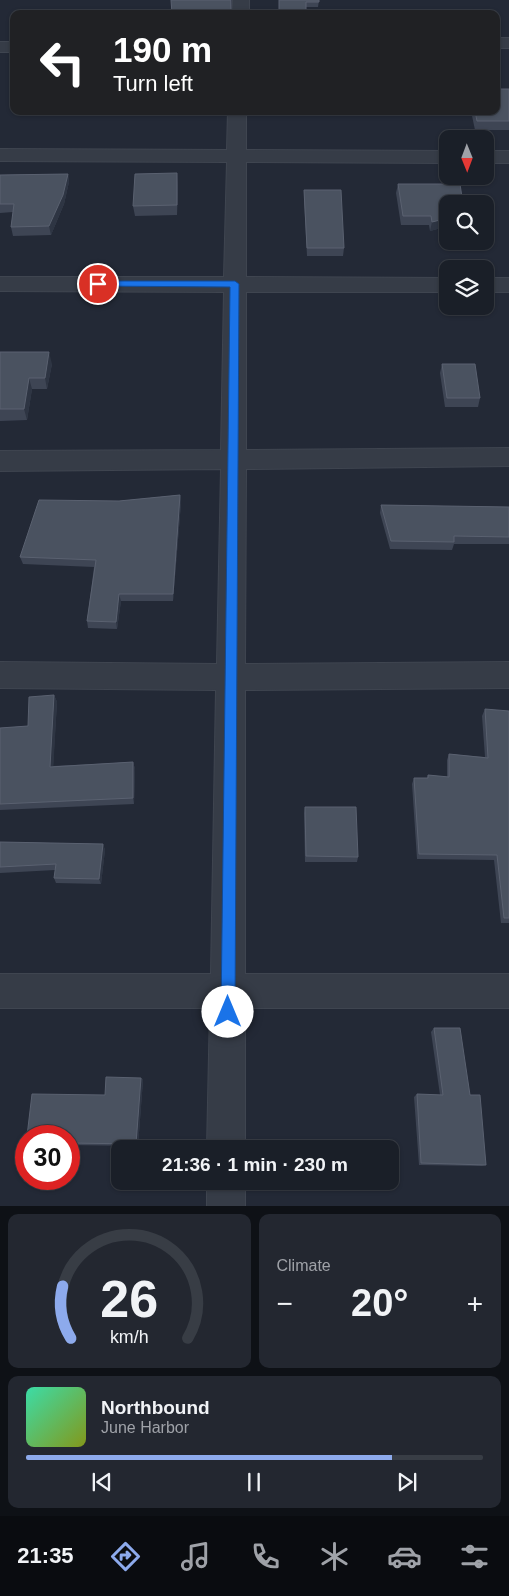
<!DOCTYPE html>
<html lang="en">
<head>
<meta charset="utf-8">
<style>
	body { margin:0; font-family:Helvetica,sans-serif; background:#232730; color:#f1f3f6; height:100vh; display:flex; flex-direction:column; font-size:19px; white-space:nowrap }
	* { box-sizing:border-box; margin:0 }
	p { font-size:16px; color:#9fa2a8 }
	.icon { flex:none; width:28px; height:28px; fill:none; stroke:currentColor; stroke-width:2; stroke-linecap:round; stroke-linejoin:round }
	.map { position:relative; height:1206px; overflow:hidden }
	.panel { display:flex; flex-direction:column; gap:8px; padding:8px; background:#0e1116; flex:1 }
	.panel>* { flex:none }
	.guide { position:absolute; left:10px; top:10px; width:490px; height:105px; border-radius:10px; box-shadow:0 1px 4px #0004,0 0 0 1px #383d45; background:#202124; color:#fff; overflow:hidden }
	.needle { width:32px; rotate:179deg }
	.fabs { position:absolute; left:439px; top:130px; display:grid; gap:10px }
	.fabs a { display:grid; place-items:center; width:55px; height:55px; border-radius:10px; background:#1a1f28; box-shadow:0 1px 4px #0004,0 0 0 1px #383d45; font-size:25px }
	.speed { position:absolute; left:15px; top:1125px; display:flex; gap:10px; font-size:25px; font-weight:700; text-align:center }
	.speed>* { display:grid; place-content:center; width:65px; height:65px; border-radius:50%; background:#1a1f28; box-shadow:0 1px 4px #0004,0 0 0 1px #383d45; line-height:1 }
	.speed .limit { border:8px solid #d22; background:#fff; color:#111 }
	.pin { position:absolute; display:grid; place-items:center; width:42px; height:42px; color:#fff; margin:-21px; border:2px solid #fff; border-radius:50%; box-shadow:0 1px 5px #0007 }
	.me { position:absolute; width:55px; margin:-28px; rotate:0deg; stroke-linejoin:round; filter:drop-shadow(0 0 4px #0008) }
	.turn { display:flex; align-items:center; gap:18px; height:105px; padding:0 20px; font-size:22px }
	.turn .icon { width:65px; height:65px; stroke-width:2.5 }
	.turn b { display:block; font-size:35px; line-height:42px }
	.big { font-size:38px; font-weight:700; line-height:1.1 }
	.panel .tile { flex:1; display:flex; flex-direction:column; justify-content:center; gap:8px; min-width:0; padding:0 18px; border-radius:10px; background:#232730 }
	.panel .dial { align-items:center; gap:0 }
	.dial svg { height:130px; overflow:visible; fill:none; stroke:#383d45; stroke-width:7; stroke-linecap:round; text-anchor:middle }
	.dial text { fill:#f1f3f6; stroke:none }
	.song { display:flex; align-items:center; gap:15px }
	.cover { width:60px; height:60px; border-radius:8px; background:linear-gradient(135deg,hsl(160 70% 55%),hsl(70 70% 35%)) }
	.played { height:5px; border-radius:2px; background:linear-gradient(90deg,#8daaec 80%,#383d45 80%) }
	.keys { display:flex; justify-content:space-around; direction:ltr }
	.heat { display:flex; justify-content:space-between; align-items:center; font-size:28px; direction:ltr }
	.panel .tiles { flex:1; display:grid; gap:8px; grid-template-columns:1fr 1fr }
	.tile:last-child { grid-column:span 2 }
	.trip { position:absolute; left:111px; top:1140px; width:288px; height:50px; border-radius:10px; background:#1a1f28; box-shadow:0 1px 4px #0004,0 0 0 1px #383d45; font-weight:700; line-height:50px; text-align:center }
	.dock { display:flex; height:80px; justify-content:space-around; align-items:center; background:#0a0c10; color:#9fa2a8 }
	.dock .icon { width:35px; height:35px }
	.dock .active { color:#8daaec }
	.dock b { font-size:22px; color:#f1f3f6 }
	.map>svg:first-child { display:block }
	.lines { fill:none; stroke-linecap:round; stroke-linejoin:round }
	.street-casing { stroke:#3f4550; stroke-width:2 }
	.street { fill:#363c47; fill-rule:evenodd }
	.wall { fill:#3e4554 }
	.shaded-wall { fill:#2e3543 }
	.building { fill:#4a5260; stroke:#5a6170 }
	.route { fill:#1a73e8; stroke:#114b97 }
</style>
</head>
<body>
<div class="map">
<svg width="509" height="1206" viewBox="0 0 509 1206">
	<rect width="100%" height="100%" fill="#232936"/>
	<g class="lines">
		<!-- street casing -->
		<g class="street-casing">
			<path id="street" d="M233 0H249V14H232Z
				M496 38H509V48H496Z
				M0 42H14V52H0Z
				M228 111H246V150L448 151V163L246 162V277L448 278V292H246V450L509 448V466L246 469 245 664 509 662V688L245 690V974H509V1008H245V1149H207L210 1008H0V974H211L216 690 0 688V662L217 664 221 469 0 471V451L221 450 224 292 0 291V277H224L227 162 0 161V149L227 150Z
				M485 151H509V163H485Z
				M485 278H509V292H485Z
				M207 1181H245V1206H207Z"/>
		</g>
		<!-- street -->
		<use href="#street" class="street"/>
	</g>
	<!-- wall -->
	<path class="wall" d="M279 0H319L318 7H306V14H279Z
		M509 89V130H475L471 111H496Z
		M68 174 69 182 64 204 51 235 13 236 11 227 13 212 0 213V175Z
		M178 183 177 215 135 216 133 206Z
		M398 184 448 204V226L430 231 429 225H401L396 193Z
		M304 190 344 248 343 256H307L304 199Z
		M0 352 52 364 47 389H32L27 420 0 421Z
		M442 364 480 398 478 407H445L440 373Z
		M180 495 181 503 173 601H121L117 629 88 628 87 621 94 567 23 564 20 557 119 501Z
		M381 505 509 507V544H454L452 550 390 549 380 513Z
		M54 695 57 702 53 766 133 762 135 769 134 804 0 810V728L28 726Z
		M485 709 509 716V923H501L494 860 417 859 412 784 414 778H427L428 775 447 777V760L449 754 485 757 482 716Z
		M305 807 358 857 357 862H305L304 813Z
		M0 842 103 844 105 850 101 884 56 883 54 878 55 870 0 873Z
		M434 1028 470 1095 486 1165 482 1166 419 1165 414 1097 417 1094 440 1095 431 1032Z
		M141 1078 143 1080 138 1146 69 1145V1136Z"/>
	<!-- shaded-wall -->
	<path class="shaded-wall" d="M177 173 178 183 177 215Z
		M68 174 69 182 64 204 51 235 49 226Z
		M448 218V226L430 231 432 222Z
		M49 352 52 364 47 389 45 378Z
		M29 378 32 389 27 420 24 409Z
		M180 495 181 503 173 601V594Z
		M119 594 121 601 117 629 116 622Z
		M54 695 57 702 53 773 50 767Z
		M133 762 135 769 134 804 133 798Z
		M103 844 105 850 101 884 99 879Z
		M141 1078 143 1080 138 1146 136 1144Z"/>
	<!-- building -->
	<path class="building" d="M171 0H231V10L245 11V14H172Z
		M279 0H319V2H306V13L279 12Z
		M496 89H509V121H477L475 111H496Z
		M177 173V205L133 206 135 174Z
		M68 174 63 195 49 226 11 227 14 204H0V175Z
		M398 184H460L463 204H448V218L432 222 431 216H403Z
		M304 190H341L344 248H307Z
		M0 352H49L45 378H29L24 409H0Z
		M442 364H475L480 398H447Z
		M180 495 173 594H119L116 622 87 621 96 560 20 557 39 500 119 501Z
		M381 505 509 507V537L454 536V542L391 541Z
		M54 695 50 767 133 762V798L0 804V728L28 726 29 697Z
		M485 709 509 711V918H504L497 855 419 854 414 778H428V775L449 777V754L488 758Z
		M305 807H356L358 857 306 856Z
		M0 842 103 844 99 879 54 878 56 864 0 867Z
		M434 1028H460L470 1095H480L486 1165 421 1163 417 1094 443 1095Z
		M106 1077 141 1078 136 1144 69 1143V1136H27L32 1094 105 1095Z"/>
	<!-- route -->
	<path class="route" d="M98 281H235L239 284 235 1012 233 1017 228 1019 223 1017 221 1012 230 287 95 286 93 284Z"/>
</svg>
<div class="fabs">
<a><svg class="needle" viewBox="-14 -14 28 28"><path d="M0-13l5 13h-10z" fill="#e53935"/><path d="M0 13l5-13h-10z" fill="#9fa2a8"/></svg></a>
<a><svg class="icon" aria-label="search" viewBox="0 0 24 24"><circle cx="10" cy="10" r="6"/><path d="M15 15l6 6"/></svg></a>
<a><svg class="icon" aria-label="layers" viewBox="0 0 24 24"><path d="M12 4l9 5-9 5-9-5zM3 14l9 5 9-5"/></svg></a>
</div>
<div class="speed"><div class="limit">30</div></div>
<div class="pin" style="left:98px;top:284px;background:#d93025"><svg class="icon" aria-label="arrive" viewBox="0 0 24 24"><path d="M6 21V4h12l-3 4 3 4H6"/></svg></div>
<svg class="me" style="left:228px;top:1012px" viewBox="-20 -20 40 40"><circle r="19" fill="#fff"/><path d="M0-13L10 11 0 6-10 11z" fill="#1a73e8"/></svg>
<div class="trip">21:36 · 1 min · 230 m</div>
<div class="guide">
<div class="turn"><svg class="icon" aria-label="left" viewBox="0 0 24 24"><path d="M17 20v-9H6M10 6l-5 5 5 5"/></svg><div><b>190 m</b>Turn left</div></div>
</div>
</div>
<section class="panel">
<div class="tiles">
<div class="tile dial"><svg viewBox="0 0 100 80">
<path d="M14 69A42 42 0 1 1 86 69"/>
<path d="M14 69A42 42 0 0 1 9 37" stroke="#8daaec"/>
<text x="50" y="56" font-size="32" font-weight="700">26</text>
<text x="50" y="72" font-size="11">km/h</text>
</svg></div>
<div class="tile"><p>Climate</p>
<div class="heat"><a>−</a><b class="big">20°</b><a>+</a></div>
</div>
<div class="tile">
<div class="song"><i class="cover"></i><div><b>Northbound</b><p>June Harbor</p></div></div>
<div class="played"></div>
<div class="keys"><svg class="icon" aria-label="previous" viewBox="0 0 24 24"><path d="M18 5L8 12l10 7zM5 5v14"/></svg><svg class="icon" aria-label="pause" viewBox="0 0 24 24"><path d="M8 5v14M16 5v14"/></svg><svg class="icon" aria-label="next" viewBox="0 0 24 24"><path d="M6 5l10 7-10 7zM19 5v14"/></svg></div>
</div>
</div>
</section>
<nav class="dock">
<b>21:35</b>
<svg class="icon active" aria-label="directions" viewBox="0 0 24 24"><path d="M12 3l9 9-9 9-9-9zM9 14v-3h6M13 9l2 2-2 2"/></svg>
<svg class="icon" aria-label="music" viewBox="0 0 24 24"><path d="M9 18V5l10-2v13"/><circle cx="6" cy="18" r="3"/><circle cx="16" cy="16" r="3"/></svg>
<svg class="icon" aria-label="phone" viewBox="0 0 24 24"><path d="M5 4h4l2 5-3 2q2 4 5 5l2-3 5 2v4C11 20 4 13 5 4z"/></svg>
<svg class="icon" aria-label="climate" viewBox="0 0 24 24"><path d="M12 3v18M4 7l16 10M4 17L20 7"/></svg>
<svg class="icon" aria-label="car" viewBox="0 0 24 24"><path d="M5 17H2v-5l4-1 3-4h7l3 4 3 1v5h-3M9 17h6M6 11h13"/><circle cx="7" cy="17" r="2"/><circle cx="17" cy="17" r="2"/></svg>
<svg class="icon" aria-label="filters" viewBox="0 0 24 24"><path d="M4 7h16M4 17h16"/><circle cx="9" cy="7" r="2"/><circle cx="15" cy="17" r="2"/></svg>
</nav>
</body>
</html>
